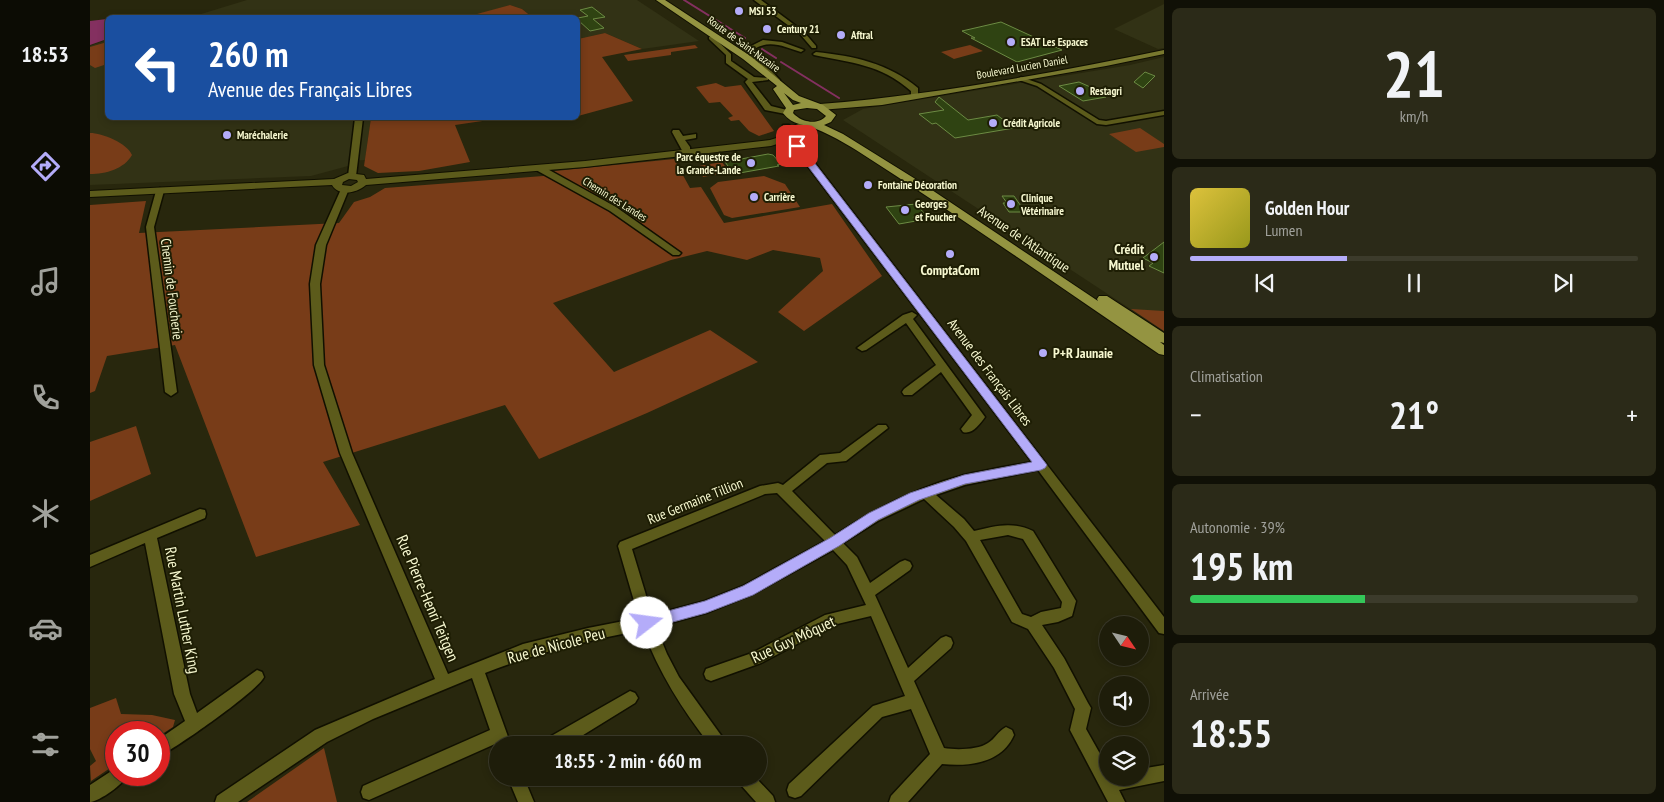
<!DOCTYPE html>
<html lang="fr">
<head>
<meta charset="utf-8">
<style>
	body { margin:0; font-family:"PT Sans Narrow",sans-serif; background:#2b2a18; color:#f1f3f6; height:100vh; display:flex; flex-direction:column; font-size:19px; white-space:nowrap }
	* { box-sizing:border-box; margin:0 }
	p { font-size:16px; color:#a1a29c }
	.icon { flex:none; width:28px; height:28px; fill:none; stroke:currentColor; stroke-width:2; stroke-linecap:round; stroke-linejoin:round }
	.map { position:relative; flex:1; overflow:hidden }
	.drawer { display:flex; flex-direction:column; gap:8px; padding:8px; background:#101006; width:500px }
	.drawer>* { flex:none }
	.hud { position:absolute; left:15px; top:15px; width:475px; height:105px; border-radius:8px; box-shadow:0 2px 8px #0003,0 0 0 1px #3c3b2b; background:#1a4fa0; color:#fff; overflow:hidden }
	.needle { width:32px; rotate:125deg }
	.fabs { position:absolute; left:1009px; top:616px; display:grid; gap:10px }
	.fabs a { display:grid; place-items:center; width:50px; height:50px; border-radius:50%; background:#1e1d0a; box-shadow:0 2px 8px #0003,0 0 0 1px #3c3b2b; font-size:25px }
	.speed { position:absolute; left:15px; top:721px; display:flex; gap:10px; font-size:25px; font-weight:700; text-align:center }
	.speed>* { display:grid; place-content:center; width:65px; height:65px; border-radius:50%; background:#1e1d0a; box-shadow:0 2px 8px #0003,0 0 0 1px #3c3b2b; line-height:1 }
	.speed .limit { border:8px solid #d22; background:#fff; color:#111 }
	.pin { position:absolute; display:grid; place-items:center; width:42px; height:42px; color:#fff; margin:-21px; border-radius:10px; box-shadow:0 2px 8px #0006 }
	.me { position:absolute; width:55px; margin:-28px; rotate:75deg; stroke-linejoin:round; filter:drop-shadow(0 0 4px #0008) }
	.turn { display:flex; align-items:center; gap:18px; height:105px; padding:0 20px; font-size:22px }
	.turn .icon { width:65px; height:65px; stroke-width:2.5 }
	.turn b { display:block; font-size:35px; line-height:42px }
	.big { font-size:38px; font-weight:600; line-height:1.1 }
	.drawer .tile { flex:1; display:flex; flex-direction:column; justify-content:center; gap:8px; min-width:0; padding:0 18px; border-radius:8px; background:#2b2a18 }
	.drawer .dial { align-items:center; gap:0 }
	.dial b { font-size:65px; line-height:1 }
	.song { display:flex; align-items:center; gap:15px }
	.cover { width:60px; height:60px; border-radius:8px; background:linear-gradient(135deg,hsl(50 70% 55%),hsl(60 70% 35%)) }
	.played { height:5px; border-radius:2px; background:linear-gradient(90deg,#b4acf9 35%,#3c3b2b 35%) }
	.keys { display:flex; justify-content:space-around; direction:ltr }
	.heat { display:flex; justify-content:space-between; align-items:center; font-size:28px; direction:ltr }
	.charge { height:8px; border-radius:4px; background:linear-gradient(90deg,#34c759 39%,#3c3b2b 0) }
	.trip { position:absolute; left:399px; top:736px; width:278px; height:50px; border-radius:25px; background:#1e1d0a; box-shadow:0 2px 8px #0003,0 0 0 1px #3c3b2b; font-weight:600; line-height:50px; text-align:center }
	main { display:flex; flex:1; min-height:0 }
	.menu { display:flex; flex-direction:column; width:90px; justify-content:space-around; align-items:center; background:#0c0c04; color:#a1a29c }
	.menu .icon { width:35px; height:35px }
	.menu .current { color:#b4acf9 }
	.menu b { font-size:22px; color:#f1f3f6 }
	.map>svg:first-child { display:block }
	.built { fill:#323215 }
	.green { fill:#783c18 }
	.water { fill:#843060 }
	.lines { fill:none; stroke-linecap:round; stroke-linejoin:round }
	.stream { stroke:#843060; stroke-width:2 }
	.building { fill:#2f4312; stroke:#6c8b43 }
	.minor-casing { stroke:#111000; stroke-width:3 }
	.tertiary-casing { stroke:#111000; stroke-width:2 }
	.secondary-casing { stroke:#111000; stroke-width:2 }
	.primary-casing { stroke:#111000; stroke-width:2 }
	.minor { fill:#5c5b1b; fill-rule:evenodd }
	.tertiary { fill:#5c5b1b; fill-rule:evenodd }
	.secondary { fill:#78782e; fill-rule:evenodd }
	.primary { fill:#949441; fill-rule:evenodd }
	.route { fill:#b4acf9; stroke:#7570a2 }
	.poi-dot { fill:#b4acf9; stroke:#1e1e04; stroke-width:2 }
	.labels { text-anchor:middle; stroke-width:4; stroke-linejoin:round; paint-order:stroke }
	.far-poi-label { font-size:11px; font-weight:bold; fill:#f7f8d0; stroke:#1e1e04; text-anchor:start }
	.far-street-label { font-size:11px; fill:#f7f8d0; stroke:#1e1e04 }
	.street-label { font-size:14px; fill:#f7f8d0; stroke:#1e1e04 }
	.poi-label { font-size:14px; font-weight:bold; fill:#f7f8d0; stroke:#1e1e04; text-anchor:end }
	.near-street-label { font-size:16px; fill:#f7f8d0; stroke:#1e1e04 }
</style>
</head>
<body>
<main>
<nav class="menu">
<b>18:53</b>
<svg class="icon current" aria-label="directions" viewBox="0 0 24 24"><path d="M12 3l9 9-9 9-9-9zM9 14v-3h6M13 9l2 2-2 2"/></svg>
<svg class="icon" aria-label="music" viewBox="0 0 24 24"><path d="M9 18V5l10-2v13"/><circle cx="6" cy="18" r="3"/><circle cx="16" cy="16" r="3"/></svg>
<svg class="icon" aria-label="phone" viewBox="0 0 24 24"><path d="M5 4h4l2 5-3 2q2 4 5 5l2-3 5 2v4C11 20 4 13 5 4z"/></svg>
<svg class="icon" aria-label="climate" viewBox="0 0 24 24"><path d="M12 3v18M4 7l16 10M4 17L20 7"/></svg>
<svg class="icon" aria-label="car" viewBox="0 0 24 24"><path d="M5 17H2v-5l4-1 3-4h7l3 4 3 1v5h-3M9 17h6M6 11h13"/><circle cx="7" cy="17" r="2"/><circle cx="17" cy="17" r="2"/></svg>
<svg class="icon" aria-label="filters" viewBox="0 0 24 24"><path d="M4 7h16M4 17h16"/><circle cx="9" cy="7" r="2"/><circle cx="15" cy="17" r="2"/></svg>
</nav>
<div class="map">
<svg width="1074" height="802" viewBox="0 0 1074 802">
	<rect width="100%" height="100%" fill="#28270d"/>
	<!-- built -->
	<path class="built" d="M157 0H547L609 41 552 49 515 33 488 39V18L442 17 432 9 420 5 376 18H98Z
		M1074 4V48L1068 49 1024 29Z
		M17 40 18 118H281L275 160 259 161 258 166 221 176 0 185V46Z
		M1074 57V331L753 120 773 109 1040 65Z"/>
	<!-- green -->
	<path class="green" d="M420 5 432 9 442 17H376Z
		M515 33 552 49 512 57 543 101 488 116V39Z
		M17 42V64L5 68 0 65V47Z
		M605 45 608 48 581 52V55L538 61 534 55Z
		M880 45 893 51 864 59 851 52Z
		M626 83 635 87 651 85 684 131 669 136 659 131 649 120 641 121 638 118 643 116 630 102 619 103 606 87Z
		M281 118H413L365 125 380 162 329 171 288 173 274 166Z
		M1050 128 1074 144V147L1046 152 1019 134Z
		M0 133C12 133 37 143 42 155 34 169 16 174 0 174Z
		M584 159 600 188 611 187 634 223 742 204 792 276 714 331 688 312 733 271 730 258 683 250 657 260 617 251 581 260 463 303 524 372 620 330 668 362 557 413 449 459 415 405 233 462 270 525 166 557 85 345 17 356 5 391 0 393V205L56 201 49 233 249 223 264 202 280 197 295 188 453 176 465 171Z
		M632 162 639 172 613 177 609 166Z
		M674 176 695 184 710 207 642 218 634 215 620 188 628 182Z
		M1041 309 1074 311V331Z
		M46 426 61 474 0 501V442Z
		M26 698 31 714 62 715 85 720 83 727 69 736V732H26V764L1 781 0 766 6 761 0 749V708Z
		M234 748 247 802H157Z"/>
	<!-- water -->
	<path class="water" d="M17 19V39L0 45V21Z"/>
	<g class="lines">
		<!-- stream -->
		<path class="stream" d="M594 0 655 38
			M672 49 686 58
			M691 62 749 98"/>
	</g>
	<!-- building -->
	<path class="building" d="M502 7 515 17 503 19 514 28 500 31 488 20V18L498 16 490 10Z
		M911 22 972 50 927 62 881 38H885L872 31Z
		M1055 72 1065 76 1053 88 1044 82Z
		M989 82 998 86 1016 97 993 101 969 86Z
		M849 97 878 120 907 115 924 128 865 138 846 123 842 124 829 114 854 110 845 102Z
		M678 154 683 155 691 164 687 165 689 166 644 174 635 162Z
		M912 196H924L935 212H919L913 203H917Z
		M826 204 834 213 830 214 832 216 823 217 826 221 809 224 796 207Z
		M1074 242V273L1059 266 1063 263 1053 258Z"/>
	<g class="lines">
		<!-- minor casing -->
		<g class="minor-casing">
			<path id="minor" d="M664 0H671L714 32 726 46V48H722L710 34Z
				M619 37H623L641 54V61L664 77 678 78V80L662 82 681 106 701 111V115L675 110 655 82 658 79 636 63V55L619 39Z
				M673 40 692 42 714 50 711 52C695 47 680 39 664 49L667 56 690 80V82H686L662 58 659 47Z
				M726 52C764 56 798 63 828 88V97L821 99V91C790 64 762 63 724 55L723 54Z
				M931 77 951 84 1009 120 1016 121 1074 111V115L1016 125 1007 124 947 86 929 80 928 79Z
				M265 118H273L266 176 262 178 258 176Z
				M693 125H699L702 130 700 135 704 136 1074 617V634L1069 633 948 470 875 485 846 495 874 519 884 531C905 526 922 521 943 531L986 601 982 616 968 622 952 625 974 658 998 703 1001 708 996 729 1018 768V778H1050V769L1074 765V781L1029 790 1035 802H1018L980 730 985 709 964 668 938 629 922 622 876 541 864 527 834 499 788 521 753 543 767 557 780 583 810 562 815 560 820 562 822 566 820 570 785 595 818 668 851 638 856 636 861 638 863 643 861 648 824 681 854 748C865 750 888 750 898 743 905 739 908 731 916 727L922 730 924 735C912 763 879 767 852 764L818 802H799L801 796 840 754 821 709 792 717 711 796 705 798 699 796 697 790 699 784 783 706 815 696 781 616 743 625 671 663 621 681 616 679 614 674 616 669 662 653 735 615 776 605 757 565 743 550 663 594 616 613 566 627 577 654 589 677 638 745H620C592 709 569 673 553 630 499 640 446 653 395 673L421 745H408V751L405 744 279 800 273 798 271 792 273 786 400 730 382 678 283 719 237 742 148 802H125L127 796 225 730 345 679 250 453 224 365 220 284 226 245 252 187H258L259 189 236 245 230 284 234 365 262 453 358 674 433 644 498 628 549 618 528 546 530 542 670 486 688 483 693 485 730 455 750 453 788 425H796L798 428 756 461 737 463 702 491 745 535C785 509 828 487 874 475 896 470 920 466 942 462L698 140 693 138ZM687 493 735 541 653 586 615 601 562 615 542 549 675 494ZM918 535 933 539 972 602 971 608 951 612 941 617 932 614 890 540Z
				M583 130H589L593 136 606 134V138L595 140 600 147V154H594L582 132Z
				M446 166H452L526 207 591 253 589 255H583L520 211 446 170Z
				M70 188 74 191 64 227 87 392 81 396 75 392 56 227 66 191Z
				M822 312 827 315 823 319 895 417C890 424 882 435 873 432L871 429 882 415 851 372 822 395H814L812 392 814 389 846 365 816 323 776 350 772 351 767 348 813 315Z
				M110 509 115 510 116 514 115 518 67 538 100 694 107 713 167 670 172 672 174 677C169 690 85 749 69 756V739L95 721 84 694 55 543 0 567V555Z
				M540 691 545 693 548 698 545 703 477 745H454L456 739Z
				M26 768V775H37C34 784 10 801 0 802V785Z
				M418 778H434L444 802H428Z
				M648 778H666L683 796 685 802H666L650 784Z"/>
		</g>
		<!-- tertiary casing -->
		<g class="tertiary-casing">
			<path id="tertiary" d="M717 121 720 122V126L709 130 702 139 681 146 495 167 276 185C267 193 249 197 242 185L0 197V191L244 179 258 173 274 175 276 179 495 161 680 140 696 135 703 126ZM259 179 267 180 268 182 261 186 252 185 253 182Z"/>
		</g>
		<!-- secondary casing -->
		<g class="secondary-casing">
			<path id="secondary" d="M1074 50V54L1016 66 792 105 730 110 726 107 730 104C844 95 962 73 1074 50Z"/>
		</g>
		<!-- primary casing -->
		<g class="primary-casing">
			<path id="primary" d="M566 0H575L659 55 709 96 733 105 746 115 741 122 734 125 753 134 827 180 1008 301 1007 299 1009 296H1017L1074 333V343L1070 342 1074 345V355L1069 354C969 286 869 216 766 150 753 142 741 135 726 129 713 123 703 126 693 113L696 108 683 89 687 86 653 59ZM694 93 703 100 711 103 703 105ZM717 108 727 109 736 116C727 126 711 122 703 113L704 110Z"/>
		</g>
		<!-- minor -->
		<use href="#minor" class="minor"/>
		<!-- tertiary -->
		<use href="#tertiary" class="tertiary"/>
		<!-- secondary -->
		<use href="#secondary" class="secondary"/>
		<!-- primary -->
		<use href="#primary" class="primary"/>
	</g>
	<!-- route -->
	<path class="route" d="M704 144H710L957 465 955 468 951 470 875 484 829 500 788 520 749 546 663 595 616 613 557 629 552 627 550 623 552 618 615 601 653 586 740 538 779 513 820 493 874 475 942 462 704 148Z"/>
	<!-- markers -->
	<g class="poi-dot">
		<circle cx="649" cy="11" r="5"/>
		<circle cx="677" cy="29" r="5"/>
		<circle cx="751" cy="35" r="5"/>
		<circle cx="921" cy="42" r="5"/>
		<circle cx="990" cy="91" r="5"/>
		<circle cx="903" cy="123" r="5"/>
		<circle cx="137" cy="135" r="5"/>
		<circle cx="661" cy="163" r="5"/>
		<circle cx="778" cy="185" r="5"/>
		<circle cx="664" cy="197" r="5"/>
		<circle cx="921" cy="204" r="5"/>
		<circle cx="815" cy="210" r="5"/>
		<circle cx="860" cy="254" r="5"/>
		<circle cx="1064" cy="257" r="5"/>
		<circle cx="953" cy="353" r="5"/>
	</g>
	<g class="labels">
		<!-- far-poi labels -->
		<g class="far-poi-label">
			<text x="659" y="15">MSI 53</text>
			<text x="687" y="33">Century 21</text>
			<text x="761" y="39">Aftral</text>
			<text x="931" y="46">ESAT Les Espaces</text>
			<text x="1000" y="95">Restagri</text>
			<text x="913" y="127">Crédit Agricole</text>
			<text x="147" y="139">Maréchalerie</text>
			<text x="651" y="161" text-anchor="end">Parc équestre de<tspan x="651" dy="13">la Grande-Lande</tspan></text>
			<text x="788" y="189">Fontaine Décoration</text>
			<text x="674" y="201">Carrière</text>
			<text x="931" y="202">Clinique<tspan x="931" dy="13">Vétérinaire</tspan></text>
			<text x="825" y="208">Georges<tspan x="825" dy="13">et Foucher</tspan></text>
		</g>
		<!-- far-street labels -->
		<g class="far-street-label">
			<text transform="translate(654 44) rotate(36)" y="4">Route de Saint-Nazaire</text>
			<text transform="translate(932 67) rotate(-10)" y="4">Boulevard Lucien Daniel</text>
			<text transform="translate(525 199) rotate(32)" y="4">Chemin des Landes</text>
		</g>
		<!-- street labels -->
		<g class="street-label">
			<text transform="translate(934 239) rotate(34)" y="5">Avenue de l'Atlantique</text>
			<text transform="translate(82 289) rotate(83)" y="5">Chemin de Foucherie</text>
			<text transform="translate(900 372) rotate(53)" y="5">Avenue des Français Libres</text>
			<text transform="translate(605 501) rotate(-22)" y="5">Rue Germaine Tillion</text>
		</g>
		<!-- poi labels -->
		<g class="poi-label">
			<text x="1054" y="254">Crédit<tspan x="1054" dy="16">Mutuel</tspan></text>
			<text x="860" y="275" text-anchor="middle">ComptaCom</text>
			<text x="963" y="358" text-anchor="start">P+R Jaunaie</text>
		</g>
		<!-- near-street labels -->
		<g class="near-street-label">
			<text transform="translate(338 598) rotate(67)" y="6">Rue Pierre-Henri Teitgen</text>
			<text transform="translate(93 610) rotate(79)" y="6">Rue Martin Luther King</text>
			<text transform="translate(703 639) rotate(-25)" y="6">Rue Guy Môquet</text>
			<text transform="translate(466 645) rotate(-15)" y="6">Rue de Nicole Peu</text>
		</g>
	</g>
</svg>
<div class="fabs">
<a><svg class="needle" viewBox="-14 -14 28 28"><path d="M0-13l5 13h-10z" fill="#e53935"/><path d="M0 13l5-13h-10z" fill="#a1a29c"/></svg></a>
<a><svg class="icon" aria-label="sound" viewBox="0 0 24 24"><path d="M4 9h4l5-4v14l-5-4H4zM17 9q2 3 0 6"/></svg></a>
<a><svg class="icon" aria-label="layers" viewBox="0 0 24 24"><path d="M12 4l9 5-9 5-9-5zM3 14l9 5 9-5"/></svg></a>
</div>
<div class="speed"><div class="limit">30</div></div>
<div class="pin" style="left:707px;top:146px;background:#d93025"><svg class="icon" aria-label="arrive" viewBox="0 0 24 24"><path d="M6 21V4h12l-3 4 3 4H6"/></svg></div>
<svg class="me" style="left:557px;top:623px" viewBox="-20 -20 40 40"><circle r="19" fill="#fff"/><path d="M0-13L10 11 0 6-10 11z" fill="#b4acf9"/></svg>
<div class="trip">18:55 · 2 min · 660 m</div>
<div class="hud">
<div class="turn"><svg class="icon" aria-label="left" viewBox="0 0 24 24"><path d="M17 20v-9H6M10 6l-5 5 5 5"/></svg><div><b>260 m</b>Avenue des Français Libres</div></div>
</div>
</div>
<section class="drawer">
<div class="tile dial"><b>21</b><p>km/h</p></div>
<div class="tile">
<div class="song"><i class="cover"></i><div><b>Golden Hour</b><p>Lumen</p></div></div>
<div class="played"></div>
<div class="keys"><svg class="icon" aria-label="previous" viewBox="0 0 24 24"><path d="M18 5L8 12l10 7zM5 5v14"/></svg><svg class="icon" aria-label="pause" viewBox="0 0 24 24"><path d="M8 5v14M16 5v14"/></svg><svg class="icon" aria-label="next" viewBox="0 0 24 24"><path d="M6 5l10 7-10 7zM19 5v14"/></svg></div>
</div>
<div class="tile"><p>Climatisation</p>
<div class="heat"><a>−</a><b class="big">21°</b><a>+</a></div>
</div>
<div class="tile"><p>Autonomie · 39%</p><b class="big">195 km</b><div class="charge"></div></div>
<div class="tile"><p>Arrivée</p><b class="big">18:55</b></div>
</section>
</main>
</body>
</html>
